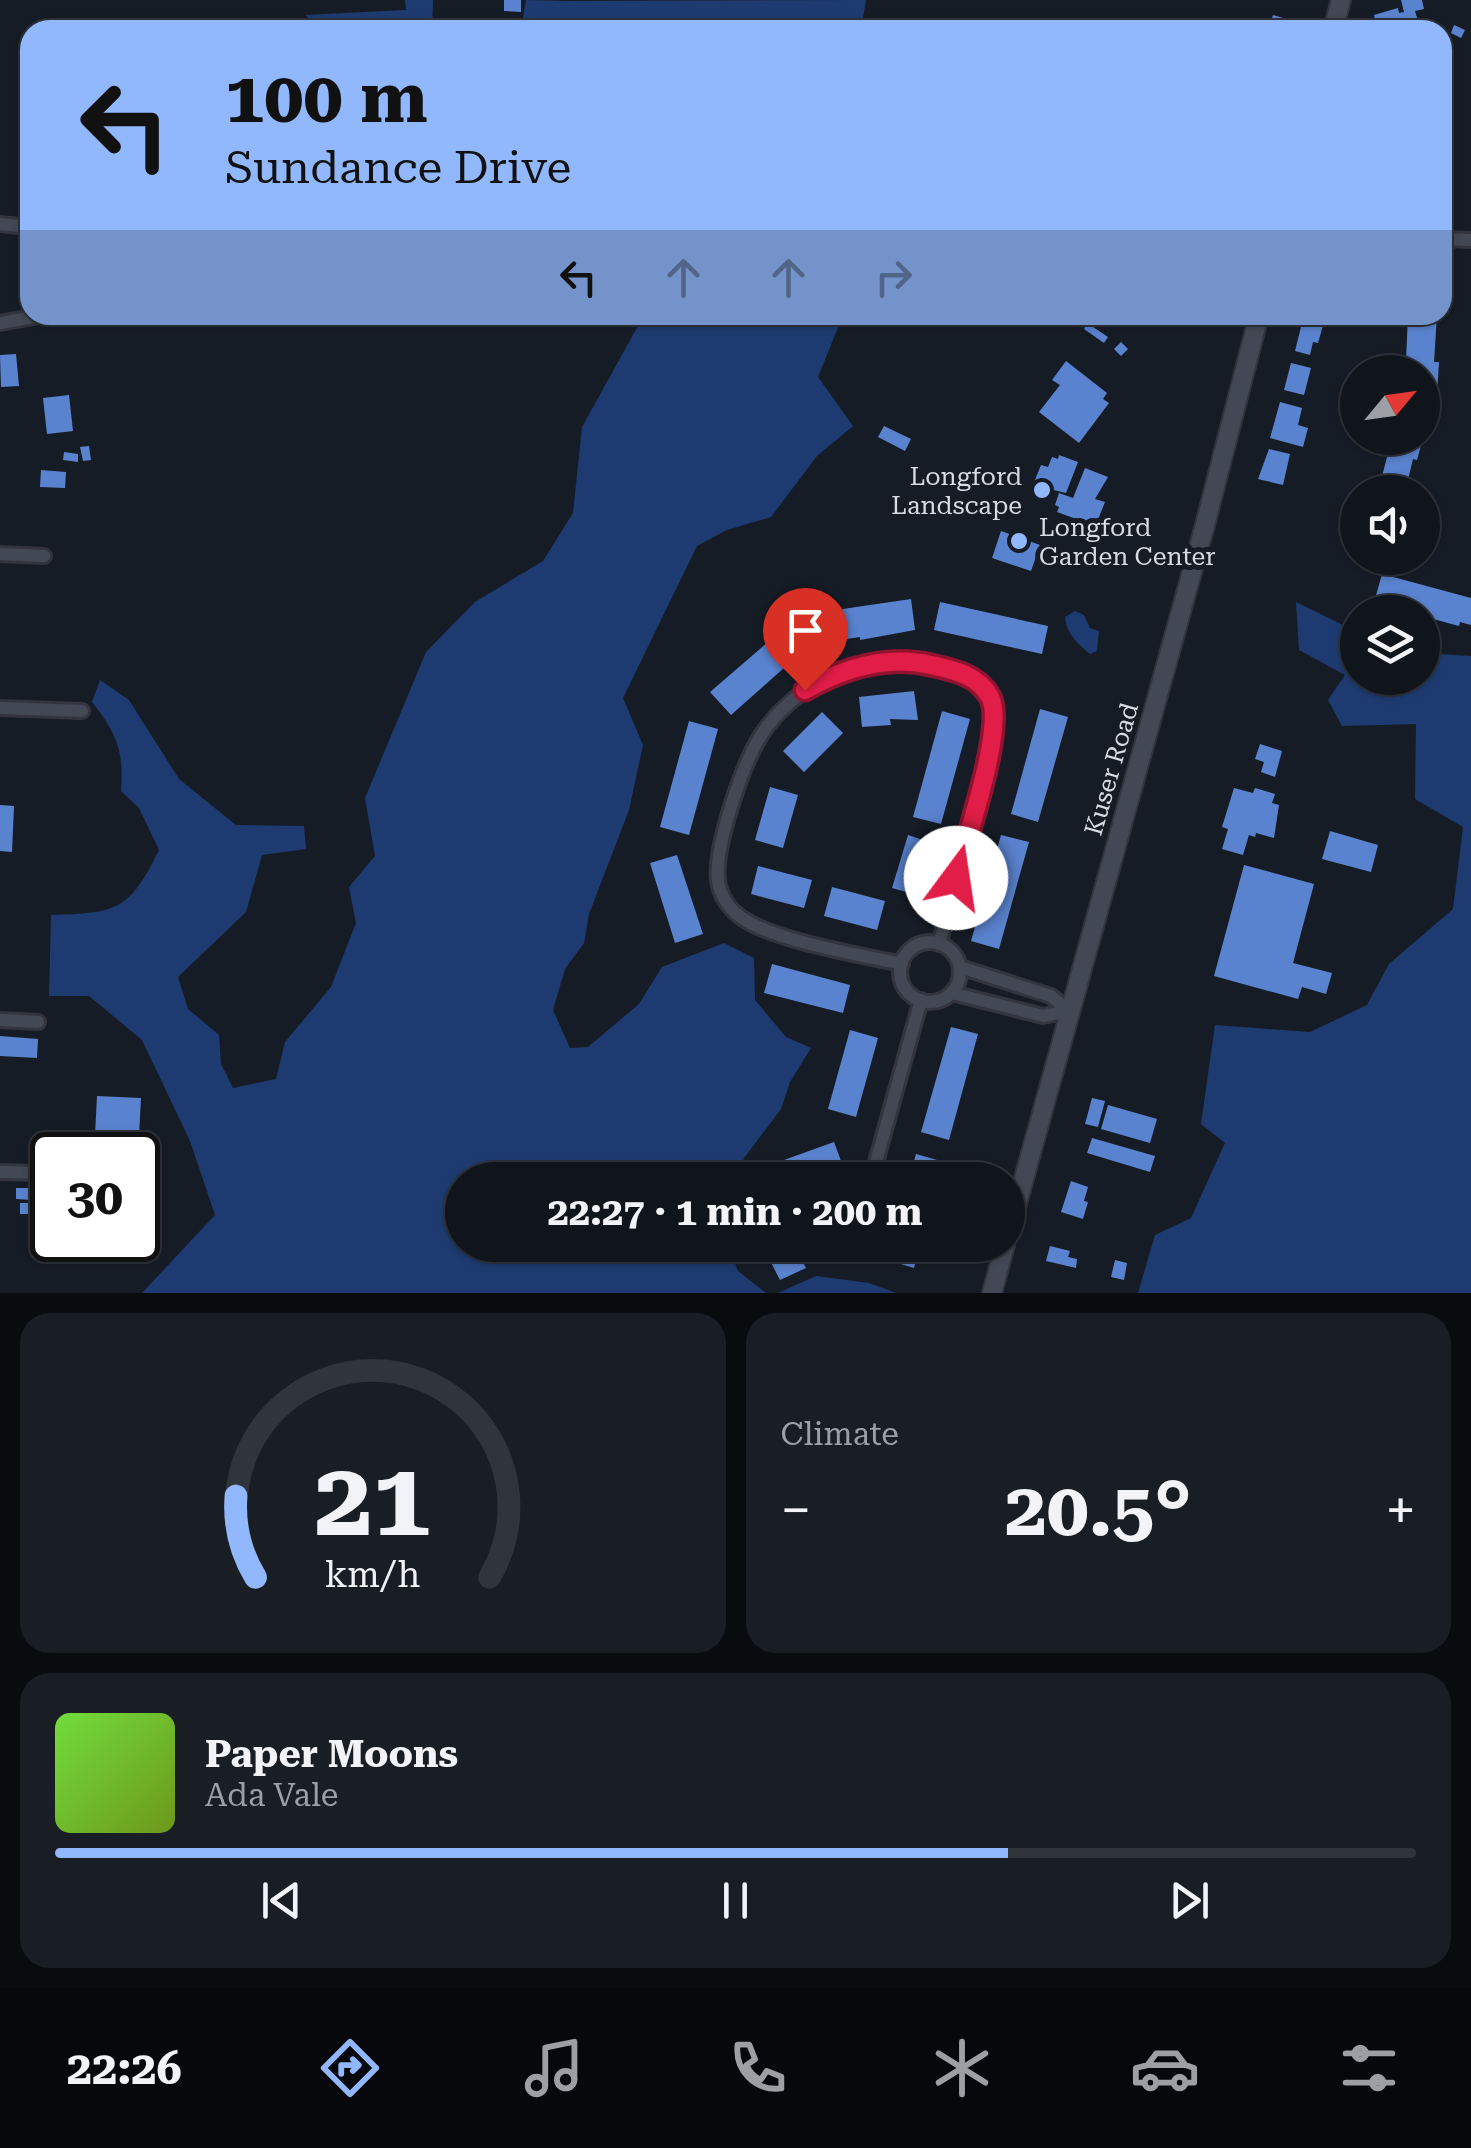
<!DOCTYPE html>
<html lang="en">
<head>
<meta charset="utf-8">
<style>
	body { margin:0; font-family:"Roboto Serif",serif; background:#191e25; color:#f1f3f6; height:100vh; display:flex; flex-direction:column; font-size:38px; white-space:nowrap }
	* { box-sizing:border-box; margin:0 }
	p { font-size:32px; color:#9c9fa3 }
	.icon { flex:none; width:55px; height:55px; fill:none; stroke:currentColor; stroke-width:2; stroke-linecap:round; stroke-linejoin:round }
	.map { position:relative; height:1293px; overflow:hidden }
	.drawer { display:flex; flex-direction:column; gap:20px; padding:20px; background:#090c0f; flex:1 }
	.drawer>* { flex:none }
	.banner { position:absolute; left:20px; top:20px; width:1432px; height:305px; border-radius:30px; box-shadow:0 2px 8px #0004,0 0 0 2px #30343b; background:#91b8fd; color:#111; overflow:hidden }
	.needle { width:65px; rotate:61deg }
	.fabs { position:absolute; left:1340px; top:355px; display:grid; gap:20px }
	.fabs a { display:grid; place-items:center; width:100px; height:100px; border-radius:50%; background:#10151c; box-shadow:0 2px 8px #0004,0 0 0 2px #30343b; font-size:50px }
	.speed { position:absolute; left:30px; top:1132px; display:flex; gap:20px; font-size:50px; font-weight:700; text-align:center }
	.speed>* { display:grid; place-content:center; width:130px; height:130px; border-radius:50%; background:#10151c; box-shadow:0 2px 8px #0004,0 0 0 2px #30343b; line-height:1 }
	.speed .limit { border:5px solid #111; border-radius:15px; background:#fff; color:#111 }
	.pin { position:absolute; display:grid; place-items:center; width:85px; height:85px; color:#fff; margin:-102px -42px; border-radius:50% 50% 50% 0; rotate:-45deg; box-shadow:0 0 10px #0007 }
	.pin .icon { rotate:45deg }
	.me { position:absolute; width:110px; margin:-55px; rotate:14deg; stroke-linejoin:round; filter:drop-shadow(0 0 8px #0008) }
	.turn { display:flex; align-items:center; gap:35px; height:210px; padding:0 40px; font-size:45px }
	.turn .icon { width:130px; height:130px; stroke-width:2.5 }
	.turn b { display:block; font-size:70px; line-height:85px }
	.lanes { display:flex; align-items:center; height:95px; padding:0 40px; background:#0003; justify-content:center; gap:50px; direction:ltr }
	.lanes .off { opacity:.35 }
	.big { font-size:75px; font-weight:700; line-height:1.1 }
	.drawer .card { flex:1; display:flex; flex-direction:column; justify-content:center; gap:15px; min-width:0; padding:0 35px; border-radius:30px; background:#191e25 }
	.drawer .dial { align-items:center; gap:0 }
	.dial svg { height:260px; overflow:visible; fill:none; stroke:#30343b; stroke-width:7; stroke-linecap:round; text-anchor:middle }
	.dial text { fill:#f1f3f6; stroke:none }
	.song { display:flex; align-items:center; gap:30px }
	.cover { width:120px; height:120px; border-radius:15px; background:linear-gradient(135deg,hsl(100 70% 55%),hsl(80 70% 35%)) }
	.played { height:10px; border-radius:5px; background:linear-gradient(90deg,#91b8fd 70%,#30343b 70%) }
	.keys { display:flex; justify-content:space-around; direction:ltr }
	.heat { display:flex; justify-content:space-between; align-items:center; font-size:55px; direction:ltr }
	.drawer .tiles { flex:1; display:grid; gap:20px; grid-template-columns:1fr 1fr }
	.card:last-child { grid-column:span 2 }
	.trip { position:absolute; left:445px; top:1162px; width:580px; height:100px; border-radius:50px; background:#10151c; box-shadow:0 2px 8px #0004,0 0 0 2px #30343b; font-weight:700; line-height:100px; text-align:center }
	.tab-bar { display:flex; height:160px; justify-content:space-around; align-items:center; background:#06080b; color:#9c9fa3 }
	.tab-bar .icon { width:70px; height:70px }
	.tab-bar .on { color:#91b8fd }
	.tab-bar b { font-size:45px; color:#f1f3f6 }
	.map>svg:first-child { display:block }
	.green { fill:#1e3b71 }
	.building { fill:#5a83cf }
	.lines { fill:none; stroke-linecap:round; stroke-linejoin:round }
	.street-casing { stroke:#32353d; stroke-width:18 }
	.secondary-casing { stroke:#32353d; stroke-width:22 }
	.street { stroke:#434954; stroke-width:12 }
	.secondary { stroke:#434954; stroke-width:18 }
	.route-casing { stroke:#92132f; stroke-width:25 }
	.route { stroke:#e11d48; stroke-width:18 }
	.poi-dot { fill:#91b8fd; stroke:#161c26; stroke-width:4 }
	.labels { text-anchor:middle; stroke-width:10; stroke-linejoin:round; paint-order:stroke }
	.poi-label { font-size:25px; fill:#d8dce2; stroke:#161c26; text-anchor:end }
	.street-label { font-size:25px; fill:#d8dce2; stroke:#161c26 }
</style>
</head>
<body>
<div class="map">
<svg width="1471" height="1293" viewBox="0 0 1471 1293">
	<rect width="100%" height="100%" fill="#161c26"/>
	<!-- green -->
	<path class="green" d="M405 0H433L432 30H323L305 15 406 10Z
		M526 0 566 1 866 0 861 30H521Z
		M644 315H843L818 377 853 426 817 456 771 517 727 530 697 546 623 698 643 745 629 810 589 914 584 943 565 969 553 1010 570 1048 588 1047 639 1004 662 967 724 943 754 958 755 1000 786 1037 811 1048 790 1082 781 1109 744 1158 737 1180H462V1245H728L738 1271 766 1293H142L215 1215 190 1141 142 1040 89 996H49L51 915C117 913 129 911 159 850L139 808 121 791C124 750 117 734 92 702L100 680 129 700 179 779 236 825 304 826 306 849 262 855 246 912 178 977 188 1009 219 1035 221 1064 233 1088 276 1079 285 1042 331 987 356 923 349 887 375 856 365 798 426 652 475 602 543 561 573 513 582 427Z
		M1296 602 1357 632 1358 678H1422L1423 653 1471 656V1293H1138L1155 1235 1191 1218 1225 1143 1201 1124 1215 1025 1310 1032 1367 1005 1389 964 1453 909 1463 827 1415 799 1416 724 1342 726 1328 700 1345 675 1299 650Z
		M1075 611 1084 615 1090 628 1099 631 1097 651 1090 654C1079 645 1066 633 1065 617Z
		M816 1276 869 1283 896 1293H778Z"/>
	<!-- building -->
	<path class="building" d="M504 0H521V12L504 11Z
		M1401 0H1422L1424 9 1415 11 1419 24 1402 30H1372L1370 21 1375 20 1374 15 1398 8 1399 13 1404 12Z
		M1273 15 1303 24 1302 30H1268Z
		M1454 25 1465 30 1461 38 1451 33Z
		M1304 315H1326L1318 343 1313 342 1310 355 1295 351Z
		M1408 315H1437L1434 362H1439L1437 395H1422V372H1411L1412 361H1406Z
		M1087 323 1108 337 1104 343 1084 329Z
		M1121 342 1128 349 1121 356 1114 349Z
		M16 354 19 386 1 387 0 355Z
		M1066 361 1107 393 1103 399 1109 403 1079 443 1039 412 1060 385 1052 380Z
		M1291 363 1311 368 1304 395 1284 390Z
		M69 395 73 431 47 434 43 398Z
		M1280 402 1302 408 1298 425 1308 428 1303 447 1270 438Z
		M884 426 911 439 905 451 878 437Z
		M1396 438H1423L1417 460 1413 459 1405 492H1378L1388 453 1391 454Z
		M89 446 91 460 83 461 80 447Z
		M1269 449 1290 454 1283 485 1258 479Z
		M64 452 78 454V462L63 460Z
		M1059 455 1078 462 1066 493 1033 485 1041 465 1048 467 1052 457 1058 459Z
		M1085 468 1108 477 1095 499 1105 502 1097 522 1091 520 1090 524 1057 512 1059 507 1055 505 1059 493 1073 498Z
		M41 470 66 472 65 488 40 487Z
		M1001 531 1040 545 1031 571 992 558Z
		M1382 574 1471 598V625L1460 622 1459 626 1422 616V612L1404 611 1405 607 1375 599Z
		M911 599 915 630 860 640V637L833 641 829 611Z
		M940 602 1048 626 1042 654 934 630Z
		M783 629 803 651 731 715 710 692Z
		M914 691 918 720 890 719 891 725 862 727 859 697Z
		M1040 709 1068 717 1038 822 1011 814Z
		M942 711 970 719 941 824 913 817Z
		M822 712 843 733 804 772 783 751Z
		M689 721 718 729 689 835 660 827Z
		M1260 744 1282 751 1275 777 1261 772 1264 762 1255 759Z
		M770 787 798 795 783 848 755 840Z
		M1234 788 1253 793 1255 788 1275 794 1272 803 1279 805 1274 838 1256 833 1255 837 1249 835 1243 855 1222 849 1228 829 1222 827Z
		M0 805 14 806 12 852 0 851Z
		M1330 831 1378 845 1371 872 1322 859Z
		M908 835 935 844 920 896 892 888Z
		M1001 835 1029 842 999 949 971 941Z
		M677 855 703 934 675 943 650 863Z
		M1244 865 1314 884 1293 963 1332 973 1326 994 1302 987 1298 999 1214 976Z
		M758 866 812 880 804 908 751 894Z
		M832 887 885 901 877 930 824 916Z
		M772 964 850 985 843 1013 764 993Z
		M951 1027 978 1034 949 1140 921 1132Z
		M850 1030 878 1038 856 1117 828 1109Z
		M0 1036 38 1039 37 1058 0 1056Z
		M97 1096 141 1098 138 1155H94Z
		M1092 1098 1105 1101 1098 1127 1085 1124Z
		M1108 1105 1157 1119 1150 1143 1101 1129Z
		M1092 1138 1155 1156 1150 1172 1087 1153Z
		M834 1142 844 1169 815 1180H791L784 1160Z
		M916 1154 944 1162 939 1180H909Z
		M1071 1181 1088 1187 1084 1201 1088 1202 1083 1219 1061 1212Z
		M16 1188H32V1200L16 1199Z
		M20 1203H32V1214H20Z
		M762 1245H794L806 1268 780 1280Z
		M891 1245H920L914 1268 887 1260Z
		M1050 1246 1070 1251 1068 1257 1077 1259 1076 1268 1046 1261Z
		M1115 1260 1127 1263 1124 1280 1111 1277Z"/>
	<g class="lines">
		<!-- street casing -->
		<g class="street-casing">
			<path id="street" d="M0 224 30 227
				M1442 239 1471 240
				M0 323 44 315
				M0 554 44 556
				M0 708 82 711
				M900 972a30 30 0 1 1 60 0a30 30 0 1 1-60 0Z
				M902 964C861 955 775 941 742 918 730 910 720 896 718 881 714 848 742 766 760 737 771 719 790 701 807 689 846 663 893 656 938 666 959 671 984 679 993 702 1003 729 950 904 939 944
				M960 967 1051 996 1069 1011
				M952 993 1043 1016 1069 1011
				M0 1020 38 1022
				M0 1172 40 1173
				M871 1180 921 1000"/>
		</g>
		<!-- secondary casing -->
		<g class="secondary-casing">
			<path id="secondary" d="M1333 30 1341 0
				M1008 1236 1205 525 1259 315
				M992 1293 1005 1245"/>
		</g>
		<!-- street -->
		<use href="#street" class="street"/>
		<!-- secondary -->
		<use href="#secondary" class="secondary"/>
	</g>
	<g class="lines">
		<!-- route casing -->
		<g class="route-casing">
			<path id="route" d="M805 690C844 668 887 655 931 665 954 670 978 675 990 697 1006 726 965 842 956 878"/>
		</g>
		<!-- route -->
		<use href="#route" class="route"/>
	</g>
	<!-- markers -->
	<g class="poi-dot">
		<circle cx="1042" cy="490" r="10"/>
		<circle cx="1019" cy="541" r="10"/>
	</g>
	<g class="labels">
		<!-- poi labels -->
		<g class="poi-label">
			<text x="1022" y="485">Longford<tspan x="1022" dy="29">Landscape</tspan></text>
			<text x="1039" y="536" text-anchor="start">Longford<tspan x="1039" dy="29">Garden Center</tspan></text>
		</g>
		<!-- street labels -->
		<g class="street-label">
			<text transform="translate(1111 769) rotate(-74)" y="9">Kuser Road</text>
		</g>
	</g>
</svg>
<div class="fabs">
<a><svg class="needle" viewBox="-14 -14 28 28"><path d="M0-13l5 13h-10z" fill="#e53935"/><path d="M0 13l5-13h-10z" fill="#9c9fa3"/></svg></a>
<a><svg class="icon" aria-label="sound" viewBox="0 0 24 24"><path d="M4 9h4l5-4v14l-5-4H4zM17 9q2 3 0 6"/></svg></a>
<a><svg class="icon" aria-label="layers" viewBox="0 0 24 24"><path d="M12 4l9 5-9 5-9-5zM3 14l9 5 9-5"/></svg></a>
</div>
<div class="speed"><div class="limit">30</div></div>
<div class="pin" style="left:805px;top:690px;background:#d93025"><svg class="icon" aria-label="arrive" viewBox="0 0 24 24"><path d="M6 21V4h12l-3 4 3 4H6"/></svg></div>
<svg class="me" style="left:956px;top:878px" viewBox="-20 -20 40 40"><circle r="19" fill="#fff"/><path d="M0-13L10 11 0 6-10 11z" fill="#e11d48"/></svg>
<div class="trip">22:27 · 1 min · 200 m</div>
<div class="banner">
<div class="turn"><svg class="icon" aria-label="left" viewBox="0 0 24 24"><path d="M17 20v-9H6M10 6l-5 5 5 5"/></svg><div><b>100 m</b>Sundance Drive</div></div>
<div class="lanes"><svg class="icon" aria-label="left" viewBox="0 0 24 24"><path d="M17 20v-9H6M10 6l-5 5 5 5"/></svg><svg class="icon off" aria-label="ahead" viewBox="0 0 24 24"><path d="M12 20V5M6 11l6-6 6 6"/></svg><svg class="icon off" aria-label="ahead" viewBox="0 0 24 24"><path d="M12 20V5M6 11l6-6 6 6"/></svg><svg class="icon off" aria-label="right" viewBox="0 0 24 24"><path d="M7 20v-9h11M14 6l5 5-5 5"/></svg></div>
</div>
</div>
<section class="drawer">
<div class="tiles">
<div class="card dial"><svg viewBox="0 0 100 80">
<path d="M14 69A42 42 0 1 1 86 69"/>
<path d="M14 69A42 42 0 0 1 8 44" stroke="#91b8fd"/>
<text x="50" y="56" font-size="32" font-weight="700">21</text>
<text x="50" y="72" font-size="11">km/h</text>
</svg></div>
<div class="card"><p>Climate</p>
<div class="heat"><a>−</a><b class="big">20.5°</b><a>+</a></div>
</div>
<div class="card">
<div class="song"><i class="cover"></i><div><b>Paper Moons</b><p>Ada Vale</p></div></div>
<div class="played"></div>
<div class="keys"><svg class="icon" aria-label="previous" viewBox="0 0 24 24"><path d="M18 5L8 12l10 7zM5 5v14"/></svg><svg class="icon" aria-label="pause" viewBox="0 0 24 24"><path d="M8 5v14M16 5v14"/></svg><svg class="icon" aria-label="next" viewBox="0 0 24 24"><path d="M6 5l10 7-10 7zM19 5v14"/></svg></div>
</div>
</div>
</section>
<nav class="tab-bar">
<b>22:26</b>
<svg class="icon on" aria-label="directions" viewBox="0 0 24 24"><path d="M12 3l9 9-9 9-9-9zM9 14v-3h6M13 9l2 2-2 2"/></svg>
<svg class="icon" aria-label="music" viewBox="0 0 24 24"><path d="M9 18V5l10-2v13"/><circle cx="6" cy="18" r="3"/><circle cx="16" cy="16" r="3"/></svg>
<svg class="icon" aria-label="phone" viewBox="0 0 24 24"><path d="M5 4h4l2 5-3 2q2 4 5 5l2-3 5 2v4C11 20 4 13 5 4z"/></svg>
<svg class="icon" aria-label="climate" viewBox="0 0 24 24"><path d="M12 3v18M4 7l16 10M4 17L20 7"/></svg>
<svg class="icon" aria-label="car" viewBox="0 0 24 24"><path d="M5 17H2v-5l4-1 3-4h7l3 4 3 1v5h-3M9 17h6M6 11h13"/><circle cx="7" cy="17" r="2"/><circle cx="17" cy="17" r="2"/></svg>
<svg class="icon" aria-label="filters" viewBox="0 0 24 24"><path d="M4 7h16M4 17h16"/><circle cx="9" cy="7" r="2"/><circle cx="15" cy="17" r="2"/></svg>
</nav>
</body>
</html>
